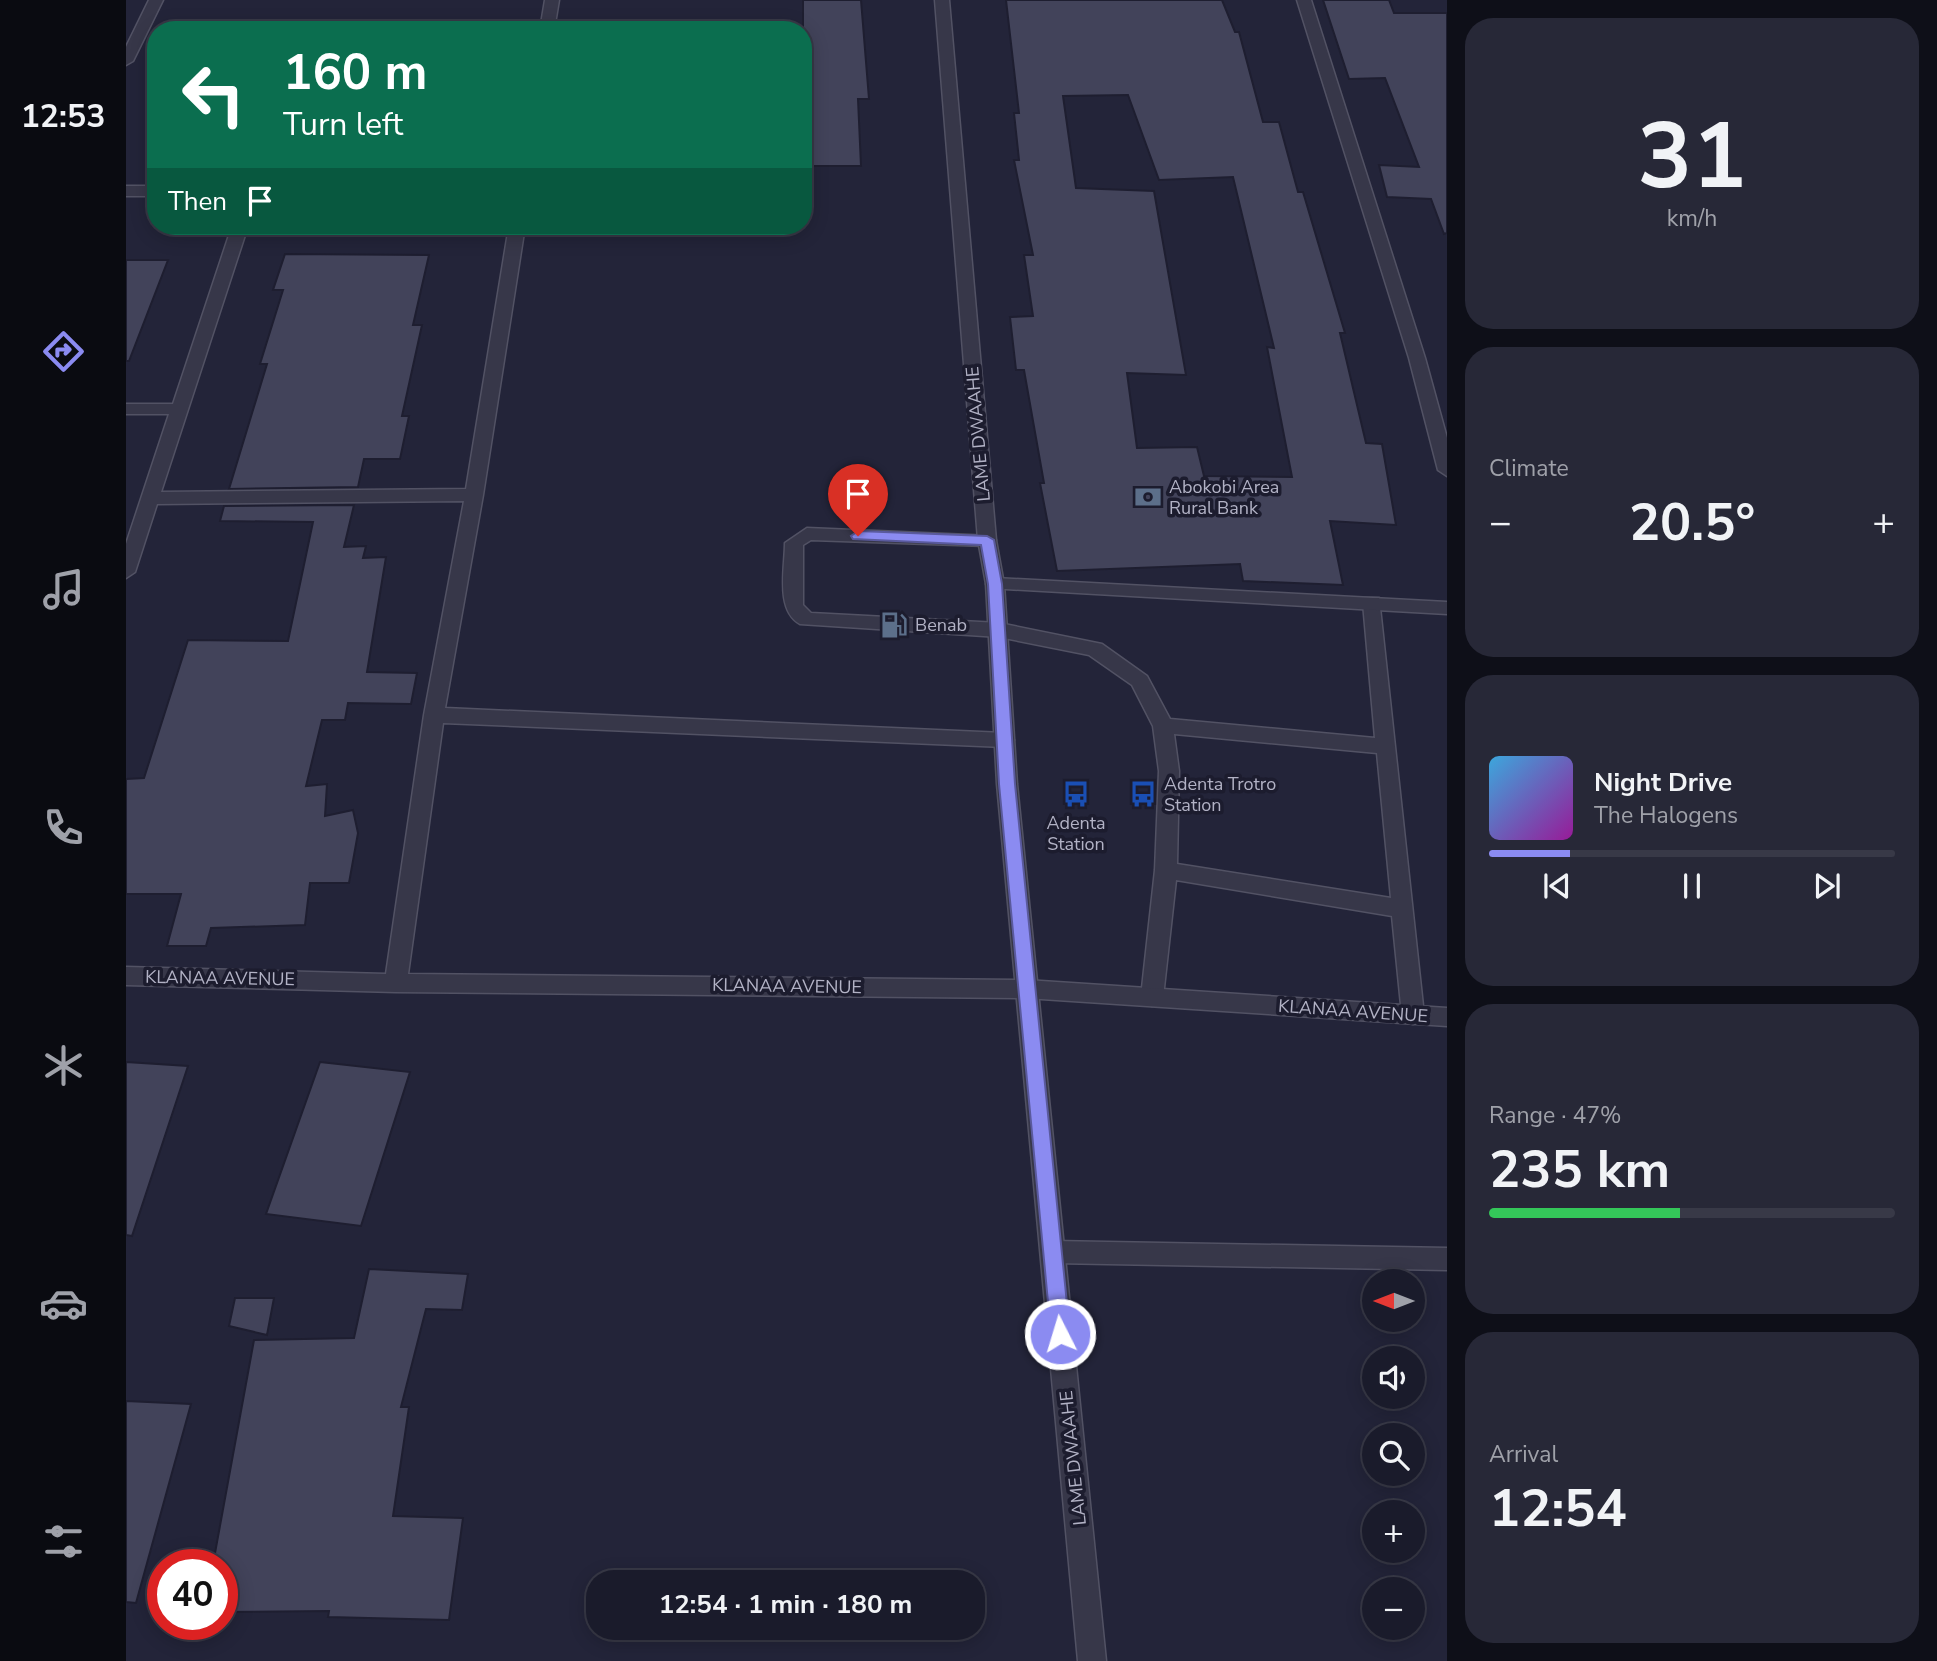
<!DOCTYPE html>
<html lang="en">
<head>
<meta charset="utf-8">
<style>
	body { margin:0; font-family:"Nunito Sans",sans-serif; background:#272837; color:#f1f3f6; height:100vh; display:flex; flex-direction:column; font-size:26px; white-space:nowrap }
	* { box-sizing:border-box; margin:0 }
	p { font-size:23px; color:#9fa1a9 }
	.icon { flex:none; width:38px; height:38px; fill:none; stroke:currentColor; stroke-width:2; stroke-linecap:round; stroke-linejoin:round }
	.map { position:relative; flex:1; overflow:hidden }
	.panel { display:flex; flex-direction:column; gap:18px; padding:18px; background:#0e0f18; width:490px }
	.panel>* { flex:none }
	.guide { position:absolute; left:21px; top:21px; width:665px; height:214px; border-radius:28px; box-shadow:0 4px 18px #0003,0 0 0 2px #383947; background:#0b6e4f; color:#fff; overflow:hidden }
	.needle { width:46px; rotate:270deg }
	.tools { position:absolute; left:1236px; top:1269px; display:grid; gap:14px }
	.tools a { display:grid; place-items:center; width:63px; height:63px; border-radius:50%; background:#1a1b2b; box-shadow:0 4px 18px #0003,0 0 0 2px #383947; font-size:35px }
	.speed { position:absolute; left:21px; top:1549px; display:flex; gap:14px; font-size:35px; font-weight:700; text-align:center }
	.speed>* { display:grid; place-content:center; width:91px; height:91px; border-radius:50%; background:#1a1b2b; box-shadow:0 4px 18px #0003,0 0 0 2px #383947; line-height:1 }
	.speed .limit { border:10px solid #d22; background:#fff; color:#111 }
	.pin { position:absolute; display:grid; place-items:center; width:60px; height:60px; color:#fff; margin:-72px -30px; border-radius:50% 50% 50% 0; rotate:-45deg; box-shadow:0 0 7px #0007 }
	.pin .icon { rotate:45deg }
	.me { position:absolute; width:77px; margin:-38px; rotate:355deg; stroke-linejoin:round; filter:drop-shadow(0 0 5px #0008) }
	.turn { display:flex; align-items:center; gap:24px; height:147px; padding:0 21px; font-size:32px }
	.turn .icon { width:91px; height:91px; stroke-width:2.5 }
	.turn b { display:block; font-size:49px; line-height:60px }
	.then { display:flex; align-items:center; height:66px; padding:0 21px; background:#0003; gap:14px; font-size:26px }
	.big { font-size:52px; font-weight:700; line-height:1.1 }
	.panel .widget { flex:1; display:flex; flex-direction:column; justify-content:center; gap:10px; min-width:0; padding:0 24px; border-radius:28px; background:#272837 }
	.panel .dial { align-items:center; gap:0 }
	.dial b { font-size:91px; line-height:1 }
	.song { display:flex; align-items:center; gap:21px }
	.cover { width:84px; height:84px; border-radius:10px; background:linear-gradient(135deg,hsl(200 70% 55%),hsl(300 70% 35%)) }
	.played { height:7px; border-radius:4px; background:linear-gradient(90deg,#8b8bf1 20%,#383947 20%) }
	.keys { display:flex; justify-content:space-around; direction:ltr }
	.heat { display:flex; justify-content:space-between; align-items:center; font-size:38px; direction:ltr }
	.charge { height:10px; border-radius:5px; background:linear-gradient(90deg,#34c759 47%,#383947 0) }
	.trip { position:absolute; left:460px; top:1570px; width:399px; height:70px; border-radius:28px; background:#1a1b2b; box-shadow:0 4px 18px #0003,0 0 0 2px #383947; font-weight:700; line-height:70px; text-align:center }
	main { display:flex; flex:1; min-height:0 }
	.dock { display:flex; flex-direction:column; width:126px; justify-content:space-around; align-items:center; background:#0a0b11; color:#9fa1a9 }
	.dock .icon { width:49px; height:49px }
	.dock .on { color:#8b8bf1 }
	.dock b { font-size:32px; color:#f1f3f6 }
	.map>svg:first-child { display:block }
	.building { fill:#42435a; stroke:#1e1e30; stroke-width:2; fill-rule:evenodd }
	.lines { fill:none; stroke-linecap:round; stroke-linejoin:round }
	.service-casing { stroke:#525264; stroke-width:3 }
	.minor-casing { stroke:#525264; stroke-width:3 }
	.tertiary-casing { stroke:#525264; stroke-width:3 }
	.service { fill:#373749; fill-rule:evenodd }
	.minor { fill:#373749; fill-rule:evenodd }
	.tertiary { fill:#373749; fill-rule:evenodd }
	.route { fill:#8b8bf1; stroke:#5a5a9d; stroke-width:2 }
	.labels { text-anchor:middle; stroke-width:7; stroke-linejoin:round; paint-order:stroke }
	.street-label { font-size:18px; fill:#b2b2c5; stroke:#1c1c2e }
	.poi-label { font-size:18px; fill:#b2b2c5; stroke:#1c1c2e; text-anchor:start }
</style>
</head>
<body>
<main>
<nav class="dock">
<b>12:53</b>
<svg class="icon on" aria-label="directions" viewBox="0 0 24 24"><path d="M12 3l9 9-9 9-9-9zM9 14v-3h6M13 9l2 2-2 2"/></svg>
<svg class="icon" aria-label="music" viewBox="0 0 24 24"><path d="M9 18V5l10-2v13"/><circle cx="6" cy="18" r="3"/><circle cx="16" cy="16" r="3"/></svg>
<svg class="icon" aria-label="phone" viewBox="0 0 24 24"><path d="M5 4h4l2 5-3 2q2 4 5 5l2-3 5 2v4C11 20 4 13 5 4z"/></svg>
<svg class="icon" aria-label="climate" viewBox="0 0 24 24"><path d="M12 3v18M4 7l16 10M4 17L20 7"/></svg>
<svg class="icon" aria-label="car" viewBox="0 0 24 24"><path d="M5 17H2v-5l4-1 3-4h7l3 4 3 1v5h-3M9 17h6M6 11h13"/><circle cx="7" cy="17" r="2"/><circle cx="17" cy="17" r="2"/></svg>
<svg class="icon" aria-label="filters" viewBox="0 0 24 24"><path d="M4 7h16M4 17h16"/><circle cx="9" cy="7" r="2"/><circle cx="15" cy="17" r="2"/></svg>
</nav>
<div class="map">
<svg width="1321" height="1661" viewBox="0 0 1321 1661">
	<rect width="100%" height="100%" fill="#232439"/>
	<!-- building -->
	<path class="building" d="M677 0H735L743 99H732L735 166H677Z
		M880 0H1096L1109 32H1113L1137 122H1153L1172 192H1177L1219 333H1214L1240 443 1256 444 1270 525 1204 521 1217 585 1117 581 1114 564 931 571 914 483H918L898 370H890L884 317 907 316 898 255H907L888 160H893L888 113H893ZM1002 95 1033 180 1107 177 1148 348 1141 347 1166 477 1078 476 1071 447 1011 448 1001 373 1060 375 1028 191 950 188 937 96Z
		M1197 0H1263L1268 13H1321V233L1318 234 1305 199 1261 197 1253 165 1293 167 1259 78 1223 79Z
		M159 254 303 255 287 325H296L276 416H283L274 459H238L232 487 103 489 141 364H134L157 290H147Z
		M0 260H42L3 361H0Z
		M228 505 218 547 240 546 237 558 260 557 241 672 291 673 285 704 222 703 219 720H196L180 786 201 784 199 816 227 810 232 833 223 883H184L179 925 85 928 80 946H41L55 894H0V779L18 778 62 640 162 641 187 522 94 521 98 506Z
		M0 1062 62 1066 6 1236 0 1235Z
		M194 1062 284 1072 235 1226 140 1214Z
		M243 1269 342 1274 336 1310 300 1309 275 1407H283L267 1516 337 1518 323 1620 202 1617 203 1611 96 1612V1564H87L128 1340 228 1338Z
		M109 1298H148L141 1335 103 1326Z
		M0 1401 65 1404 10 1603 0 1602Z"/>
	<g class="lines">
		<!-- service casing -->
		<g class="service-casing">
			<path id="service" d="M681 528 867 536 870 540 861 546 685 540 677 545V605L685 613 873 623 976 644 1021 676 1044 719 1249 738 1237 603 1239 598H1253L1298 1015 1295 1022 1287 1024 1279 1022 1276 1015 1266 916 1050 880 1037 997 1034 1003 1026 1006 1018 1003 1015 997 1029 870 1033 771 1027 726 1006 685 963 655 873 637 674 624C649 610 659 568 659 543ZM1048 734 1251 753 1265 898 1051 864 1053 771Z
				M927 1241 1321 1248V1270L927 1263 918 1260 915 1252 918 1244Z"/>
		</g>
		<!-- minor casing -->
		<g class="minor-casing">
			<path id="minor" d="M23 0H37L7 61 0 65V47Z
				M419 0H433L428 30H414Z
				M1171 0H1185L1299 358 1321 438V476L1312 470 1283 358Z
				M0 186H30V196H0Z
				M106 226H122L35 492 340 489 383 226H399L357 495 319 708 878 733 888 740 878 747 317 723 282 974 900 980 1321 1008V1026L900 998 270 992 0 985V967L260 974 298 715 338 501 31 504 9 572 0 578V544L43 414H0V404H47Z
				M869 578 1321 602V614L862 588 860 584Z"/>
		</g>
		<!-- tertiary casing -->
		<g class="tertiary-casing">
			<path id="tertiary" d="M809 0H823L870 540 878 584 891 784 980 1661H952L871 784 860 584 852 540Z"/>
		</g>
		<!-- service -->
		<use href="#service" class="service"/>
		<!-- minor -->
		<use href="#minor" class="minor"/>
		<!-- tertiary -->
		<use href="#tertiary" class="tertiary"/>
	</g>
	<!-- route -->
	<path class="route" d="M732 531 861 536 868 540 876 584 889 784 944 1334 941 1340 934 1343 928 1340 925 1334 873 784 862 584 855 545 727 539 725 536Z"/>
	<!-- icons -->
	<defs>
		<g id="bank-bare" transform="scale(2.1)"><path d="M-6-4H6V4H-6ZM0-2.3a2.3 2.3 0 1 0 0 4.6a2.3 2.3 0 1 0 0-4.6Z" fill="#5c6f8a" stroke="#1c1c2e" stroke-width="2.5" paint-order="stroke"/></g>
		<g id="fuel-bare" transform="scale(2.1)"><path d="M-5.5-6h7V0h2V4h1.3V-2.5L3-4.5l.8-.8L6-3V5H2.5V1h-1V6h-7ZM-4.2-4.7v3.2H.2V-4.7Z" fill="#5c6f8a" stroke="#1c1c2e" stroke-width="2.5" paint-order="stroke"/></g>
		<g id="bus-bare" transform="scale(2.1)"><path d="M-5-6H5V4H4V6H2V4H-2V6H-4V4H-5ZM-3.5-4V0h7V-4ZM-3.5 1.2v1.5H-2V1.2ZM2 1.2v1.5H3.5V1.2Z" fill="#1a4fb4" stroke="#1c1c2e" stroke-width="2.5" paint-order="stroke"/></g>
	</defs>
	<g fill-rule="evenodd">
		<use href="#bank-bare" x="1022" y="497"/>
		<use href="#fuel-bare" x="768" y="625"/>
		<use href="#bus-bare" x="950" y="794"/>
		<use href="#bus-bare" x="1017" y="794"/>
	</g>
	<g class="labels">
		<!-- street labels -->
		<g class="street-label">
			<text transform="translate(852 434) rotate(-95)" y="6">LAME DWAAHE</text>
			<text transform="translate(94 978) rotate(1)" y="6">KLANAA AVENUE</text>
			<text transform="translate(661 986) rotate(1)" y="6">KLANAA AVENUE</text>
			<text transform="translate(1227 1011) rotate(4)" y="6">KLANAA AVENUE</text>
			<text transform="translate(947 1458) rotate(-96)" y="6">LAME DWAAHE</text>
		</g>
		<!-- poi labels -->
		<g class="poi-label">
			<text x="1043" y="493">Abokobi Area<tspan x="1043" dy="21">Rural Bank</tspan></text>
			<text x="789" y="631">Benab</text>
			<text x="1038" y="790">Adenta Trotro<tspan x="1038" dy="21">Station</tspan></text>
			<text x="950" y="829" text-anchor="middle">Adenta<tspan x="950" dy="21">Station</tspan></text>
		</g>
	</g>
</svg>
<div class="tools">
<a><svg class="needle" viewBox="-14 -14 28 28"><path d="M0-13l5 13h-10z" fill="#e53935"/><path d="M0 13l5-13h-10z" fill="#9fa1a9"/></svg></a>
<a><svg class="icon" aria-label="sound" viewBox="0 0 24 24"><path d="M4 9h4l5-4v14l-5-4H4zM17 9q2 3 0 6"/></svg></a>
<a><svg class="icon" aria-label="search" viewBox="0 0 24 24"><circle cx="10" cy="10" r="6"/><path d="M15 15l6 6"/></svg></a>
<a>+</a>
<a>−</a>
</div>
<div class="speed"><div class="limit">40</div></div>
<div class="pin" style="left:732px;top:536px;background:#d93025"><svg class="icon" aria-label="arrive" viewBox="0 0 24 24"><path d="M6 21V4h12l-3 4 3 4H6"/></svg></div>
<svg class="me" style="left:934px;top:1334px" viewBox="-20 -20 40 40"><circle r="17" fill="#8b8bf1" stroke="#fff" stroke-width="3"/><path d="M0-11L8 9 0 5-8 9z" fill="#fff"/></svg>
<div class="trip">12:54 · 1 min · 180 m</div>
<div class="guide">
<div class="turn"><svg class="icon" aria-label="left" viewBox="0 0 24 24"><path d="M17 20v-9H6M10 6l-5 5 5 5"/></svg><div><b>160 m</b>Turn left</div></div>
<div class="then">Then<svg class="icon" aria-label="arrive" viewBox="0 0 24 24"><path d="M6 21V4h12l-3 4 3 4H6"/></svg></div>
</div>
</div>
<section class="panel">
<div class="widget dial"><b>31</b><p>km/h</p></div>
<div class="widget"><p>Climate</p>
<div class="heat"><a>−</a><b class="big">20.5°</b><a>+</a></div>
</div>
<div class="widget">
<div class="song"><i class="cover"></i><div><b>Night Drive</b><p>The Halogens</p></div></div>
<div class="played"></div>
<div class="keys"><svg class="icon" aria-label="previous" viewBox="0 0 24 24"><path d="M18 5L8 12l10 7zM5 5v14"/></svg><svg class="icon" aria-label="pause" viewBox="0 0 24 24"><path d="M8 5v14M16 5v14"/></svg><svg class="icon" aria-label="next" viewBox="0 0 24 24"><path d="M6 5l10 7-10 7zM19 5v14"/></svg></div>
</div>
<div class="widget"><p>Range · 47%</p><b class="big">235 km</b><div class="charge"></div></div>
<div class="widget"><p>Arrival</p><b class="big">12:54</b></div>
</section>
</main>
</body>
</html>
